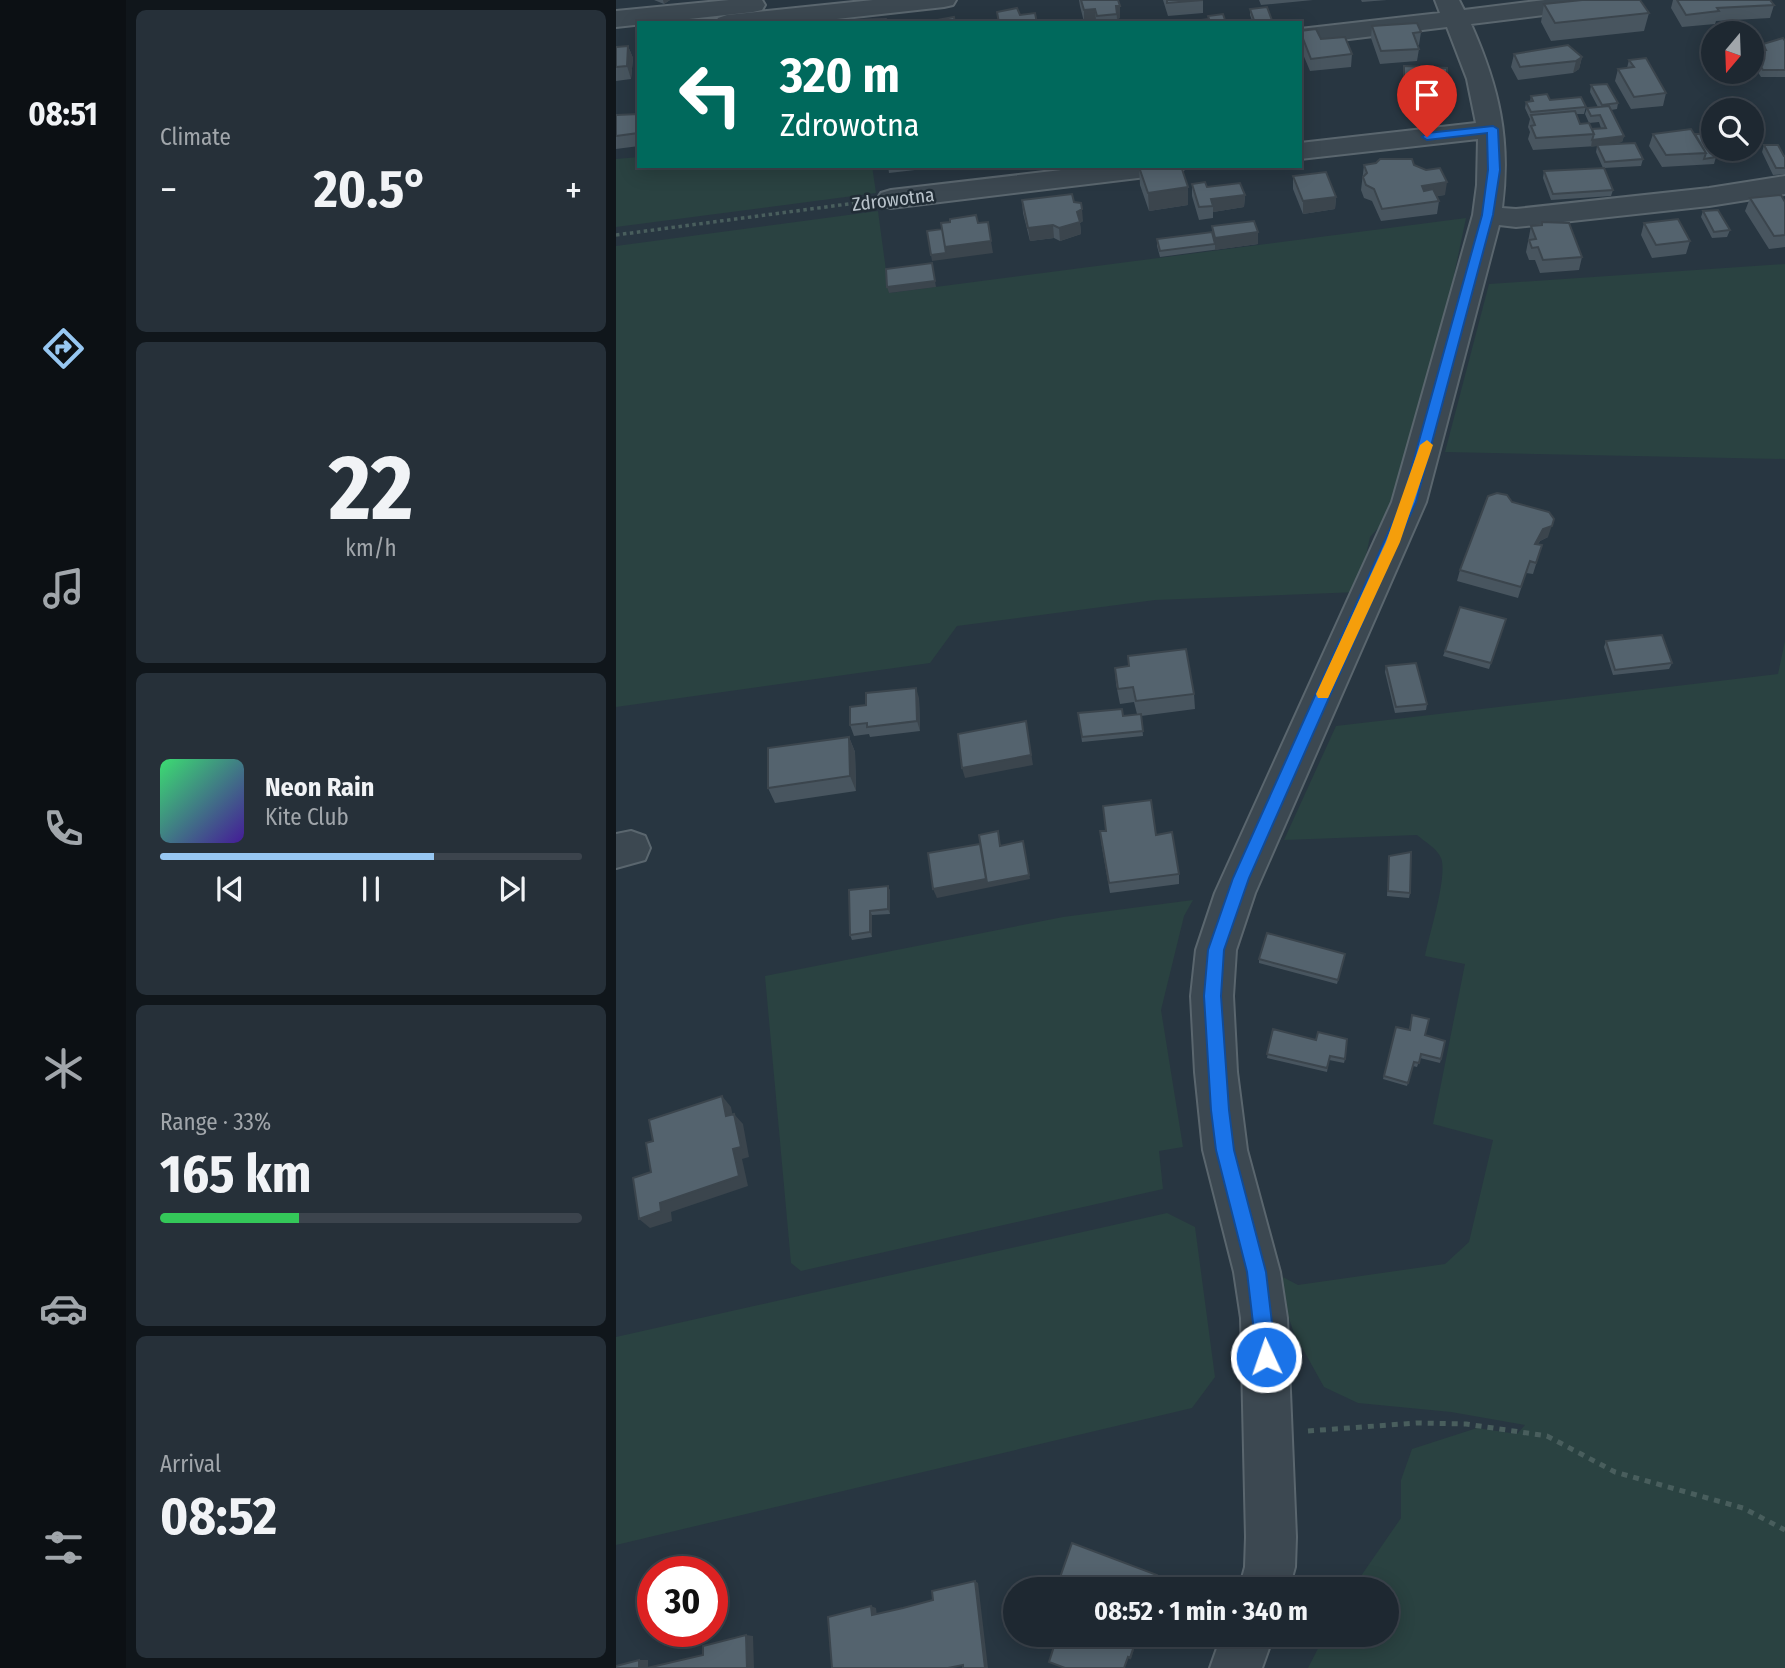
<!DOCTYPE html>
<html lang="en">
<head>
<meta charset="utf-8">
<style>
	body { margin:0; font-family:"Fira Sans Condensed",sans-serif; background:#263039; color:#f1f3f6; height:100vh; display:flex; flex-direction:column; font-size:26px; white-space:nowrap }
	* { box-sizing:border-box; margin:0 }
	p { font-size:23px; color:#a1a6ab }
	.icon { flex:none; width:38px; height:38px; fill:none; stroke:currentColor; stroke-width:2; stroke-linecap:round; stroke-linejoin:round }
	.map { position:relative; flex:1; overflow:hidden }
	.side { display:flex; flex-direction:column; gap:10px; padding:10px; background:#10161b; width:490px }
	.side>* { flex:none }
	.hud { position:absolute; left:21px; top:21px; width:665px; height:147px; border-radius:0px; box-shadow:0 4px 18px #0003,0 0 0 2px #3c444d; background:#00695c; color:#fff; overflow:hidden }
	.needle { width:46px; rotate:199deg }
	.fabs { position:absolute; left:1085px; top:21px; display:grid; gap:14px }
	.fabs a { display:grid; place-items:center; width:63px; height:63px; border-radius:50%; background:#1e2831; box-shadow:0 4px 18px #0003,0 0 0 2px #3c444d; font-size:35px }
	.speed { position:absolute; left:21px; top:1556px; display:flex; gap:14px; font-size:35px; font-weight:700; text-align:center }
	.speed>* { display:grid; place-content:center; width:91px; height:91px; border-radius:50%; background:#1e2831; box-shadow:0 4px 18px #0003,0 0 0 2px #3c444d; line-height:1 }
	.speed .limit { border:10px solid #d22; background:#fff; color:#111 }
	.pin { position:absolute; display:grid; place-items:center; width:60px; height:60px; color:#fff; margin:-72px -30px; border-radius:50% 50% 50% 0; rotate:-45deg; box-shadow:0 0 7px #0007 }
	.pin .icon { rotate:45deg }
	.me { position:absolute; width:77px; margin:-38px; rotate:357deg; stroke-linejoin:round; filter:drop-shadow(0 0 5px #0008) }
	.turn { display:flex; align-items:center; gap:24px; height:147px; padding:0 28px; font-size:32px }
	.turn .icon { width:91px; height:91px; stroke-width:2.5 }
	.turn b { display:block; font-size:49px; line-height:60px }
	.big { font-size:52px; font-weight:700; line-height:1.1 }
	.side .widget { flex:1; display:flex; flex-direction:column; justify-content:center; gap:10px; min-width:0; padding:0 24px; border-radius:10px; background:#263039 }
	.side .dial { align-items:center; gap:0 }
	.dial b { font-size:91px; line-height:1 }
	.song { display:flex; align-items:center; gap:21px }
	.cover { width:84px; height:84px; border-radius:10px; background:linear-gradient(135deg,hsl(140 70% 55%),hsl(260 70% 35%)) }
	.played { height:7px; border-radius:4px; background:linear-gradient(90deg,#97c7f2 65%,#3c444d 65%) }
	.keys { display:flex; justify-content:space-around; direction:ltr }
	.heat { display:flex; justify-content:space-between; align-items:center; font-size:38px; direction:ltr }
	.charge { height:10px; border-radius:5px; background:linear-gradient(90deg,#34c759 33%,#3c444d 0) }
	.trip { position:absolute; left:387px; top:1577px; width:396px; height:70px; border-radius:35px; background:#1e2831; box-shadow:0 4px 18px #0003,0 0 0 2px #3c444d; font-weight:700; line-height:70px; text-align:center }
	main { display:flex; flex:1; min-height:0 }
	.tab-bar { display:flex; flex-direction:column; width:126px; justify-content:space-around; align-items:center; background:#0c1014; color:#a1a6ab }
	.tab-bar .icon { width:49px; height:49px }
	.tab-bar .active { color:#97c7f2 }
	.tab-bar b { font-size:32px; color:#f1f3f6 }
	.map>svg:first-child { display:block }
	.green { fill:#2a4241 }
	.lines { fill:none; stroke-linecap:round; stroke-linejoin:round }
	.minor-casing { stroke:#5a666e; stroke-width:4 }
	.path-far1 { stroke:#495e5d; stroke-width:3.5; stroke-dasharray:3.5 3.5; stroke-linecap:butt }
	.path { stroke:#495e5d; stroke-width:5; stroke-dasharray:6 6; stroke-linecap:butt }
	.minor { fill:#3c4851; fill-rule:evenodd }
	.wall { fill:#48555f }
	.shaded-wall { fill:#3b454d }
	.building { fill:#54636e; stroke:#3b454d; stroke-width:2 }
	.route { fill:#1a73e8; stroke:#114b97; stroke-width:2 }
	.slow { fill:#f59e0b }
	.labels { text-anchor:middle; stroke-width:5; stroke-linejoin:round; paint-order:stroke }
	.far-street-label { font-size:19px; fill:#b9c3cb; stroke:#212d36 }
</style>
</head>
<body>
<main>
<nav class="tab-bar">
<b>08:51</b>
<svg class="icon active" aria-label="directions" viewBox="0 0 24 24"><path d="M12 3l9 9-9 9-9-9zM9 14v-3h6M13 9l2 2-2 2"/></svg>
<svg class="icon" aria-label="music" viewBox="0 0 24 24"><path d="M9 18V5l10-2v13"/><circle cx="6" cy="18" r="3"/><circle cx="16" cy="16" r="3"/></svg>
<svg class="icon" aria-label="phone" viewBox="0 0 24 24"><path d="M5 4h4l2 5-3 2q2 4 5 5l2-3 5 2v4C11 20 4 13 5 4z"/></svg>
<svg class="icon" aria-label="climate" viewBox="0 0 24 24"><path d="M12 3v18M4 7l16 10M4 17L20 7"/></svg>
<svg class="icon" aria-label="car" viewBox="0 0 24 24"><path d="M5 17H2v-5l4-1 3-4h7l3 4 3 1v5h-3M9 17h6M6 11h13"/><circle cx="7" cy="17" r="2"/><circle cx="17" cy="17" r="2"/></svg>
<svg class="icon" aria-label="filters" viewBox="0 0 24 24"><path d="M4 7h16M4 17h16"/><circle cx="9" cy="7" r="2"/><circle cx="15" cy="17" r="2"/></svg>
</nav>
<section class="side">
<div class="widget"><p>Climate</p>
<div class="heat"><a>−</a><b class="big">20.5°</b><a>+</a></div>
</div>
<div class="widget dial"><b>22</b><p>km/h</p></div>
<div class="widget">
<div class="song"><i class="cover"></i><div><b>Neon Rain</b><p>Kite Club</p></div></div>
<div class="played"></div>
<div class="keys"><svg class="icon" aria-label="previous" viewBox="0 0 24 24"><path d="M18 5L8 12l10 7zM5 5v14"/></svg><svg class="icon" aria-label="pause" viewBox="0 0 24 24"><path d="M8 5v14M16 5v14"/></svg><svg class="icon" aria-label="next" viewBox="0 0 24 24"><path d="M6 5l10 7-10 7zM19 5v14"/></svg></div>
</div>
<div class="widget"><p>Range · 33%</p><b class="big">165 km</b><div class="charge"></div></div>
<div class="widget"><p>Arrival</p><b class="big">08:52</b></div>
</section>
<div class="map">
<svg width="1169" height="1668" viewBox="0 0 1169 1668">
	<rect width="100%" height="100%" fill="#283641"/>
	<!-- green -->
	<path class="green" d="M23 157V166H256L260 193 0 227V159Z
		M262 211 273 293 850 218 795 480 772 517 754 537 742 592 539 600 341 626 314 663 0 707V246Z
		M1169 264V459L829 452 873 284Z
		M1169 641V1668H692L709 1635 770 1634V1589H736L785 1518V1480L796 1449 861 1428 901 1434 909 1425 835 1412 742 1403 708 1387 678 1333 657 1272 682 1285 829 1264 853 1242 877 1140 817 1124 849 964 809 956C813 935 832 876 825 858 821 848 809 842 801 835L668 840 720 726 1162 674Z
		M577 900 568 916 545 1010 567 1147 543 1151 547 1189 185 1271 175 1263 149 976 447 917Z
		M551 1213 579 1227 599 1377 576 1408 0 1545V1337Z"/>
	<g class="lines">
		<!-- minor casing -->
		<g class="minor-casing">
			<path id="minor" d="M113 0H146L149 5 146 10 137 12 0 27V11Z
				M257 0H340L337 5 328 7 185 23H99L102 18 111 15Z
				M819 0H843L848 10 929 0H1003L1000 5 991 7 855 24C883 87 895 139 886 208L900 209 1093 188 1169 176V194L1093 206 900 227 883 225 810 502 639 893 620 950 617 996 621 1072 631 1150 664 1272 671 1318 680 1537 679 1567 673 1589H623L629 1567 630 1537 625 1318 618 1272 587 1150 579 1072 575 996 580 950 599 893 776 502 857 215 861 185 862 139 684 159V143L860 123 851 79 831 27 684 45V29L824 13Z
				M480 166H569L565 172 555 174 275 208 265 205 261 199 265 193 275 190Z
				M15 831 29 836 34 848 29 860 0 868V834Z
				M606 1634H658L646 1668H594Z"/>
		</g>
		<!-- path-far1 -->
		<path class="path-far1" d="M0 235 247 202"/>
		<!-- path -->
		<path class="path" d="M692 1431 800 1423 850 1424 931 1436 999 1472 1127 1508 1169 1530"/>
		<!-- minor -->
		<use href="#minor" class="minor"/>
	</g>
	<!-- wall -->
	<path class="wall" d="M38 0H54L48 4Z
		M463 0H502L504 18 501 19V23H480V21L468 22 464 6Z
		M547 0H587V13L552 16Z
		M643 0H697L645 5Z
		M745 0H771L746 2Z
		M1057 0H1154L1158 5 1154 18 1100 21 1099 24 1066 27 1055 8Z
		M928 4 1033 13 1028 31 935 41 925 22Z
		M634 9 657 23H637L634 15Z
		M756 26 805 32 803 45H801L803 49 801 61 764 64 755 38Z
		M684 31 736 54 735 67 694 71 684 47Z
		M1169 41V77H1145L1136 63V51L1145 50 1147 44Z
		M12 46 17 58 15 79 0 81V47Z
		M898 54 966 57 963 69 957 73 902 80 895 67Z
		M1013 60 1050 93 1047 106 1015 109 999 81 1002 69 1011 68Z
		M788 66 831 93 830 106 791 105V89L786 88Z
		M975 85 1002 103 1001 109 995 110 1008 136 1006 142 989 145 1027 159 1025 166 988 168 997 190 995 196 935 200 927 178 928 171 987 168 980 152 981 146 917 150 912 139 914 132 912 127 914 119 909 108 910 102H914L915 96 970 107 968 114H960L964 124 976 129 985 128 983 122 973 123 969 114 971 108 982 107 974 92Z
		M23 114V146L0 149V115Z
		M1037 134H1079L1100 157 1098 164 1046 167 1033 146Z
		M1148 145 1169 156V174L1157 175 1146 152Z
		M748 165H798L829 195 821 196 823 201 821 214 765 221 756 201 748 198 745 190Z
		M272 166H301L299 167V170L273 173Z
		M523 167 572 187V205L533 211 524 185Z
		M677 176 720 197 719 209 687 214 677 189Z
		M576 184 629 195 628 207 597 212V218L583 220 576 196Z
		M1134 198 1169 202V247L1153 249 1129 211Z
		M406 200 458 202 467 221 464 223 465 234 444 241 438 238 414 241 407 213Z
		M1087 211 1114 230 1111 237 1096 238 1085 217Z
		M926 222 966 257 963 270 924 273 919 260H913L910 252 915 226 925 225Z
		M1028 223 1074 241 1070 254 1036 258 1025 235Z
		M596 226 642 232V244L544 257 541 246V239L596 232Z
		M896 502 932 537 924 541 922 544 926 545 917 574 910 573 902 598 841 581 844 570Z
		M890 619 873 669 827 656 829 651Z
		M990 641 1056 663 1053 669 997 675 988 647Z
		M512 656 578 694 579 709 525 716 527 736 466 742 462 713 507 716 521 714 518 702 504 704 500 684 499 668 512 666Z
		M770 666 811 704 810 710 779 713 769 672Z
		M303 698 304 731 254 737 253 734 238 736 234 725Z
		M233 737 239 752 240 791 159 803 152 788Z
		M540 835 563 874V884L494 893 485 841Z
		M773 856 794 893 793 898 771 896Z
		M272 886 274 891V914L256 915V937L236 940 234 935Z
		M729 954 721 984 643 963V959Z
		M796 1015 825 1059 824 1063 804 1058 801 1067 797 1066 791 1086 767 1079 780 1027 793 1030Z
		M657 1029 729 1059 728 1063 713 1060 711 1072 651 1058Z"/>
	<!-- shaded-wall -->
	<path class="shaded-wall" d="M47 0H54L48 4Z
		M500 6H504V18L501 19Z
		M479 9 480 21 468 22V10Z
		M12 46 17 58 15 79 11 66Z
		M966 57 963 69 957 73 960 61Z
		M1008 136 1006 142 975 147 976 140Z
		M831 182 829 195 805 198 806 186Z
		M572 187V205L533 211 532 193Z
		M629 195 628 207 597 212V206L595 199Z
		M720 197 719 209 687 214V201Z
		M466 209 467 221 464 223 465 234 444 241 443 228 461 212Z
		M437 225 438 238 414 241 412 228Z
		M642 232V244L599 250V238Z
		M375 241 377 253 316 261 315 255 329 247Z
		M316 263 320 287 273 293 271 287Z
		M938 519 932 537 924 541 916 555 919 544 927 529Z
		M300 688 303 698 304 731 301 721Z
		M410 721 417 765 349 778 346 768Z
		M233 737 239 752 240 791 234 776Z
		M407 841 414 879 321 898 317 889Z
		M272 886 274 891V914L272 909Z
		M254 911 256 915V937L254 932Z
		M106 1096 115 1107 119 1127 110 1116Z
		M118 1114 127 1124 133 1157 126 1159 132 1186 55 1212 56 1221 34 1228 23 1219 117 1149Z
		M359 1581 362 1583 372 1668H369Z
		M255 1606 260 1608 261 1616 256 1615Z
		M522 1634H523L515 1659 514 1658Z
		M130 1635 137 1636 138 1668H131Z
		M23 1660H32V1668H23Z"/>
	<!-- building -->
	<path class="building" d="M465 0H502L504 6H500L501 14 481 16 479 9 468 10Z
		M551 0H587L551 3Z
		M966 0H1024L1033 13 939 23 928 4Z
		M1061 0H1154L1158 5 1101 8 1103 11 1070 15Z
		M651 7 657 23H639L634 9Z
		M401 8 404 15 419 13 421 23H383L381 12Z
		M607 14 610 23H560L593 19 592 16Z
		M338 17 339 23H305Z
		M270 19 271 23H231H233V20Z
		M801 23 805 32 797 33 803 49 765 51 756 26Z
		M700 29 705 39 729 37 736 54 695 59 684 31Z
		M1167 38 1169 41V70H1147L1136 53V51L1150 50 1147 44Z
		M952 45 966 57 960 61 904 67 898 54Z
		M12 46 11 66 0 67V47Z
		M1030 58 1050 93 1018 97 1002 69 1018 67 1013 60Z
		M788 66 831 68V93L793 92V76H788Z
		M991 84 1002 103 986 105 975 85Z
		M931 94 934 100 965 97 970 107 915 112 910 102 917 101 915 96Z
		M993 106 1008 136 976 140 978 134 976 129 990 128 984 115 975 116 971 108Z
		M959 111 964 124 973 123 978 134 920 138 915 126 919 125 915 115Z
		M23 114 22 133 0 136V115Z
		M1075 129 1090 153 1050 155 1037 134Z
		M1079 134H1085L1100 157 1088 159 1090 153Z
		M1019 143 1027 159 989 162 981 145Z
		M1148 145H1162L1168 156H1169V168H1160Z
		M764 159H796L798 165 810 170 824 168 831 182 806 186 808 191 817 189 823 201 766 209 758 189 750 185 747 177 751 173 748 165 760 163Z
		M525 166H565L572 187 532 193 523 167Z
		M988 168 997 190 937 194 928 171Z
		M710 172 720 197 687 201 677 176Z
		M589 182 591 187 624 183 629 195 595 199 597 206 583 207 576 184Z
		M456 194 458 202 465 203 466 209 461 212 464 222 443 228 437 225 412 228 406 200Z
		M1165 195 1169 202V235L1158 236 1134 198Z
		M1102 210 1114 230 1098 232 1087 211Z
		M360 215 362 223 372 222 375 241 329 247 325 223 334 222V219Z
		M1062 219 1074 241 1040 245 1028 223Z
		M638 221 642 232 599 238 596 226Z
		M926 222 953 223 966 257 927 260 922 247 916 248 913 240 920 239 915 226 926 225Z
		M326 229 330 253 315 255 311 231Z
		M596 232 599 244 544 251 541 239Z
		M316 263 319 281 271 287 270 269Z
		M881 493 891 495 896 502 933 512 938 519 936 526 927 529 919 544 926 545 920 563 914 561 905 587 844 570 872 496Z
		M844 607 890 619 875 663 829 651Z
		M1046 635 1056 663 999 670 990 641Z
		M570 649 578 694 520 701 517 687 502 689 499 668 513 666 512 656Z
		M800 663 811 704 780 707 770 666Z
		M300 688 301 721 251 727V723L234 725V707L250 705V693Z
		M506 709 507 716 525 714 527 731 466 737 462 713Z
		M410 721 415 755 346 768 342 734Z
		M233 737 234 776 152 788V748Z
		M535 800 540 835 556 832 563 874 493 883 484 831H490L487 806Z
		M382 831 384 846 407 841 413 875 371 883 363 835Z
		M364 844 370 879 317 889 312 853Z
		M795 852 794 893 772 891 773 856Z
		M272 886V909L254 911V932L234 935 233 890Z
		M651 933 729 954 722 980 643 959Z
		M796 1015 813 1019 809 1035 829 1041 825 1059 805 1054 803 1063 798 1062 792 1083 768 1076 780 1027 794 1030Z
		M657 1029 700 1040 702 1032 731 1039 729 1059 714 1056 711 1068 651 1054Z
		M106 1096 110 1116 118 1114 125 1147 117 1149 123 1176 44 1203 45 1211 23 1219 17 1178 35 1172 30 1143 37 1141 33 1120Z
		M456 1543 541 1575 536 1589H440Z
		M359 1581 369 1668H347V1665L332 1668H216L212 1617 255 1606 256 1615 287 1608 317 1600 316 1591Z
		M442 1634H522L514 1658 512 1657 508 1668H449L433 1662Z
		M130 1635 131 1668H31L87 1655V1646Z
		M23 1660V1668H0V1666Z"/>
	<!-- route -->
	<path class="route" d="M877 126 882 129 884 170 877 215 800 502 633 878 608 950 605 996 613 1110 618 1150 650 1272 660 1357 657 1364 650 1367 643 1364 641 1357 631 1272 600 1150 595 1110 588 996 592 950 617 878 786 502 866 215 872 170 871 133 811 140 806 137 811 133Z"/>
	<!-- slow -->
	<path class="slow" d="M811 440 817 445 784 542 712 698H702L700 694 770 542 804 445Z"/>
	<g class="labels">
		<!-- far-street labels -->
		<g class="far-street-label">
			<text transform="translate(277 199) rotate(-7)" y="7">Zdrowotna</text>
		</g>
	</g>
</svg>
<div class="fabs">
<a><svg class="needle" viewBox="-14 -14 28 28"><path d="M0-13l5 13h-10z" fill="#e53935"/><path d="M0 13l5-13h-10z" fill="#a1a6ab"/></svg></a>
<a><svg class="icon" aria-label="search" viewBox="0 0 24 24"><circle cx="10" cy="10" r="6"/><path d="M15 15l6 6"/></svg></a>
</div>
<div class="speed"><div class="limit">30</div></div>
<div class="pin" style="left:811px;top:137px;background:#d93025"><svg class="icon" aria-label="arrive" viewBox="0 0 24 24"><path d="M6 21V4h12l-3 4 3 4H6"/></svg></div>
<svg class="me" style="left:650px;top:1357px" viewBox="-20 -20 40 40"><circle r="17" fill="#1a73e8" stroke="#fff" stroke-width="3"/><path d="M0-11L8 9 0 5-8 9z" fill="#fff"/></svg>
<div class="trip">08:52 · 1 min · 340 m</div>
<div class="hud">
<div class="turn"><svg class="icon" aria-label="left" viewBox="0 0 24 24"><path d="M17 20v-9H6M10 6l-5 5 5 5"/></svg><div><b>320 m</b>Zdrowotna</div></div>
</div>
</div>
</main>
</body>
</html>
